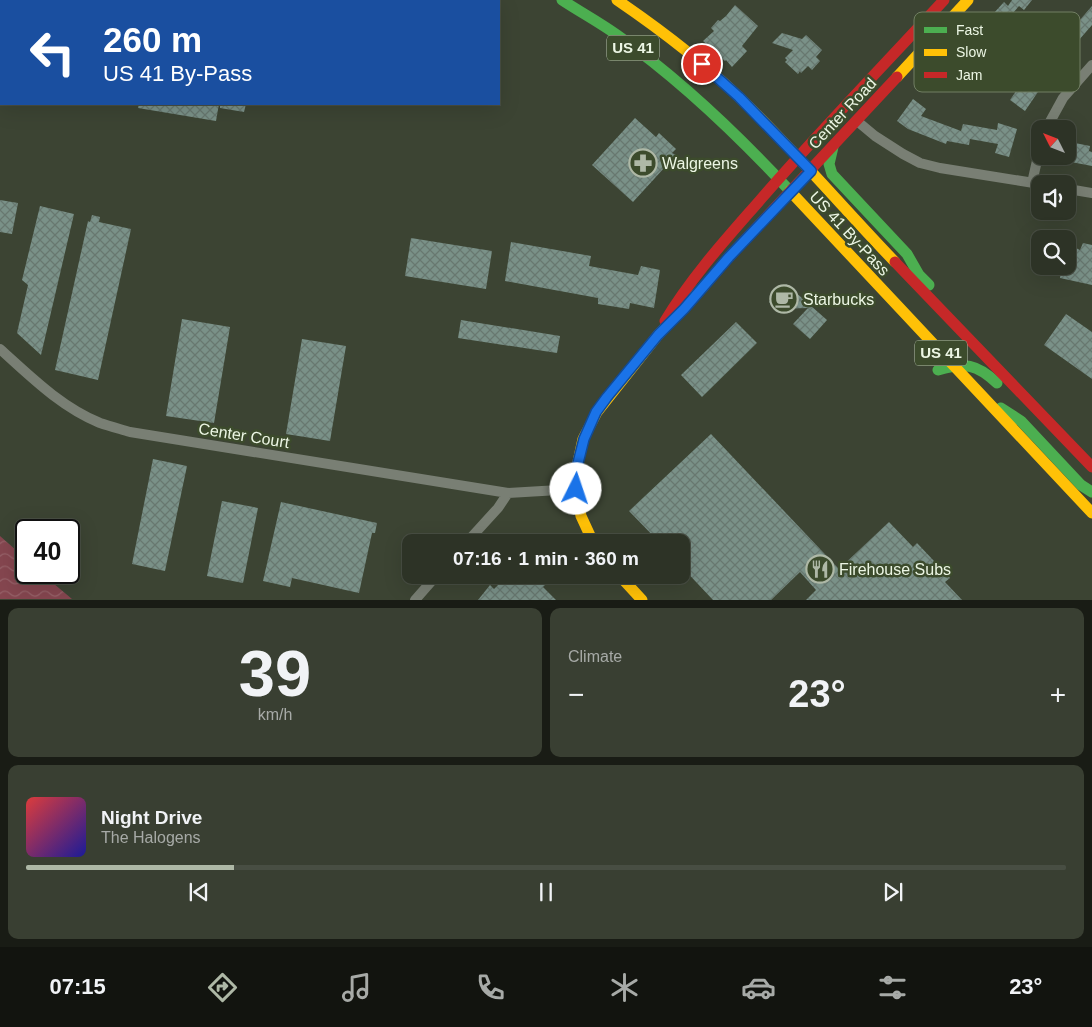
<!DOCTYPE html>
<html lang="en">
<head>
<meta charset="utf-8">
<style>
	body { margin:0; font-family:Helvetica,sans-serif; background:#393f32; color:#f1f3f6; height:100vh; display:flex; flex-direction:column; font-size:19px; white-space:nowrap }
	* { box-sizing:border-box; margin:0 }
	p { font-size:16px; color:#a7aaa7 }
	.icon { flex:none; width:28px; height:28px; fill:none; stroke:currentColor; stroke-width:2; stroke-linecap:round; stroke-linejoin:round }
	.map { position:relative; height:600px; overflow:hidden }
	.details { display:flex; flex-direction:column; gap:8px; padding:8px; background:#191c15; flex:1 }
	.details>* { flex:none }
	.banner { position:absolute; left:0px; top:0px; width:500px; height:105px; box-shadow:0 5px 20px #0002,0 0 0 1px #484e43; background:#1a4fa0; color:#fff; overflow:hidden }
	.needle { width:32px; rotate:312deg }
	.controls { position:absolute; left:1031px; top:120px; display:grid; gap:10px }
	.controls a { display:grid; place-items:center; width:45px; height:45px; border-radius:10px; background:#2d3326; box-shadow:0 5px 20px #0002,0 0 0 1px #484e43; font-size:25px }
	.speed { position:absolute; left:15px; top:519px; display:flex; gap:10px; font-size:25px; font-weight:700; text-align:center }
	.speed>* { display:grid; place-content:center; width:65px; height:65px; border-radius:50%; background:#2d3326; box-shadow:0 5px 20px #0002,0 0 0 1px #484e43; line-height:1 }
	.speed .limit { border:2px solid #111; border-radius:8px; background:#fff; color:#111 }
	.pin { position:absolute; display:grid; place-items:center; width:42px; height:42px; color:#fff; margin:-21px; border:2px solid #fff; border-radius:50%; box-shadow:0 1px 5px #0007 }
	.me { position:absolute; width:55px; margin:-28px; rotate:4deg; stroke-linejoin:round; filter:drop-shadow(0 0 4px #0008) }
	.turn { display:flex; align-items:center; gap:18px; height:105px; padding:0 20px; font-size:22px }
	.turn .icon { width:65px; height:65px; stroke-width:2.5 }
	.turn b { display:block; font-size:35px; line-height:42px }
	.big { font-size:38px; font-weight:700; line-height:1.1 }
	.details .tile { flex:1; display:flex; flex-direction:column; justify-content:center; gap:8px; min-width:0; padding:0 18px; border-radius:10px; background:#393f32 }
	.details .dial { align-items:center; gap:0 }
	.dial b { font-size:65px; line-height:1 }
	.song { display:flex; align-items:center; gap:15px }
	.cover { width:60px; height:60px; border-radius:8px; background:linear-gradient(135deg,hsl(0 70% 55%),hsl(240 70% 35%)) }
	.played { height:5px; border-radius:2px; background:linear-gradient(90deg,#aeb8a6 20%,#484e43 20%) }
	.keys { display:flex; justify-content:space-around; direction:ltr }
	.heat { display:flex; justify-content:space-between; align-items:center; font-size:28px; direction:ltr }
	.details .tiles { flex:1; display:grid; gap:8px; grid-template-columns:1fr 1fr }
	.tile:last-child { grid-column:span 2 }
	.trip { position:absolute; left:402px; top:534px; width:288px; height:50px; border-radius:10px; background:#2d3326; box-shadow:0 5px 20px #0002,0 0 0 1px #484e43; font-weight:700; line-height:50px; text-align:center }
	.dock { display:flex; height:80px; justify-content:space-around; align-items:center; background:#12140f; color:#a7aaa7 }
	.dock .icon { width:35px; height:35px }
	.dock .selected { color:#aeb8a6 }
	.dock b { font-size:22px; color:#f1f3f6 }
	.map>svg:first-child { display:block }
	.water { fill:url(#water-waves) }
	.building { fill:url(#building-cross-hatch) }
	.lines { fill:none; stroke-linecap:round; stroke-linejoin:round }
	.street { stroke:#797f74; stroke-width:10 }
	.fast { stroke:#4caf50; stroke-width:11 }
	.slow { stroke:#ffc107; stroke-width:11 }
	.jam { stroke:#c62828; stroke-width:11 }
	.route-casing { stroke:#114b97; stroke-width:12 }
	.route { stroke:#1a73e8; stroke-width:9 }
	.labels { text-anchor:middle; stroke-width:5; stroke-linejoin:round; paint-order:stroke }
	.shield { fill:#3c4b2c; stroke:#b7c3ad; stroke-width:1 }
	.shield-label { font-size:15px; font-weight:bold; fill:#ecf6e4 }
	.street-label { font-size:16px; fill:#ecf6e4; stroke:#3c4b2c }
	.poi-label { font-size:16px; fill:#ecf6e4; stroke:#3c4b2c; text-anchor:start }
	.key { fill:#3c4b2c; stroke:#717e63; stroke-width:1 }
	.key-label { font-size:14px; fill:#ecf6e4 }
</style>
</head>
<body>
<div class="map">
<svg width="1092" height="600" viewBox="0 0 1092 600">
	<defs>
		<pattern id="water-waves" width="16" height="10" patternUnits="userSpaceOnUse" patternTransform="scale(1.25)"><rect width="16" height="10" fill="#85464f"/><path d="M0 5q4-4 8 0t8 0" fill="none" stroke="#966168"/></pattern>
		<pattern id="building-cross-hatch" width="8" height="8" patternUnits="userSpaceOnUse" patternTransform="scale(1.25)"><rect width="8" height="8" fill="#7a9188"/><path d="M0 0l8 8M0 8l8-8" fill="none" stroke="#687870"/></pattern>
	</defs>
	<rect width="100%" height="100%" fill="#3c4433"/>
	<!-- water -->
	<path class="water" d="M0 536 26 559V572L41 573 72 599H0Z"/>
	<!-- building -->
	<path class="building" d="M1012 0H1032L1024 10 1019 6 989 40 995 46 984 58 979 53 942 89 932 79 950 59 951 60 1004 2 1008 6Z
		M735 5 758 26 742 46 747 51 732 67 726 60 725 61 703 41 714 31 711 28 718 20 720 21 726 16Z
		M1092 6V25L1038 87 1040 89 1025 111 1010 100 1021 84 1028 89 1038 75 1031 69 1050 47H1051L1065 33 1061 29 1073 16 1079 21Z
		M782 33 802 39 806 35 822 50 816 57 820 61 812 70 808 66 801 73 800 71 798 74 785 62 787 60 785 58 793 50 772 43Z
		M913 99 926 109 921 116 961 131 963 124 997 130 998 123 1017 129 1009 157 995 153 998 144 970 139 969 145 947 141 946 144 908 129 897 121Z
		M139 104H219L216 121 138 108Z
		M220 104H246L244 112 220 108Z
		M635 118 656 137 659 133 676 149 672 153 676 155 633 202 592 165Z
		M1070 142 1090 146 1089 151 1092 152V166L1066 161Z
		M0 200 18 203 12 234 0 232Z
		M40 206 74 214 41 355 17 333 28 285 22 280Z
		M92 215 100 217 99 222 131 229 98 380 55 370 88 221 90 222Z
		M411 238 492 251 486 289 405 276Z
		M511 242 591 256 589 266 638 275 641 266 660 270 654 308 630 303 629 309 598 304V298L505 281Z
		M1083 243 1092 245V285L1060 278 1062 266 1068 268V244L1080 250Z
		M786 284 827 320 810 339 793 324 808 308 777 309 769 302Z
		M1066 314 1092 332V379L1044 345Z
		M182 319 230 327 214 423 166 416Z
		M461 320 560 336 557 353 458 338Z
		M736 322 757 343 702 397 681 375Z
		M302 339 346 346 330 441 286 434Z
		M711 434 839 569 889 522 913 547 917 543 950 578 945 582 962 600H806L816 590 800 572 771 600H713L681 566V542H659L629 511Z
		M153 459 187 466 165 571 132 564Z
		M222 501 258 508 243 583 207 576Z
		M281 502 377 523 375 533H372L359 593 292 578 290 587 263 581Z
		M508 575H541L548 582 543 587 556 600H478L490 585 494 589Z"/>
	<g class="lines">
		<!-- street -->
		<path class="street" d="M857 121 875 136 903 154 920 163 940 168 1040 184
			M1046 129 1063 98 1092 65
			M1032 183 1040 147
			M1068 189 1092 193
			M0 349C31 377 61 407 100 423 109 426 120 429 130 432L508 493 576 489
			M467 542 498 508 508 493
			M415 600 437 575"/>
		<!-- fast -->
		<path class="fast" d="M562 0C580 12 599 22 617 35 681 80 737 134 790 191
			M833 147 829 164 832 174 907 254 919 275 929 285
			M938 370C964 362 977 364 997 383
			M1001 408 1021 421 1081 485 1092 492"/>
		<!-- slow -->
		<path class="slow" d="M617 0C661 30 703 62 741 99 795 151 843 208 895 262
			M897 77 968 0
			M790 191 1092 513
			M593 542 581 516 576 489V471L583 439 597 412 658 335 704 286
			M619 575 642 600"/>
		<!-- jam -->
		<path class="jam" d="M895 262 1092 467
			M704 286 729 257 897 77
			M665 321C692 276 727 238 761 199 820 131 883 66 944 0"/>
	</g>
	<g class="lines">
		<!-- route casing -->
		<g class="route-casing">
			<path id="route" d="M576 489V471L584 439 596 412 607 397 658 335 684 309 729 257 811 171 739 97 702 64"/>
		</g>
		<!-- route -->
		<use href="#route" class="route"/>
	</g>
	<!-- icons -->
	<defs>
		<g id="pharmacy-ring" transform="scale(1.4375)"><circle r="9.5" fill="#3c4b2c" stroke="#aeb8a6" stroke-width="1.5"/><path d="M-2-6h4v4h4v4h-4v4h-4v-4h-4v-4h4Z" fill="#aeb8a6"/></g>
		<g id="cafe-ring" transform="scale(1.4375)"><circle r="9.5" fill="#3c4b2c" stroke="#aeb8a6" stroke-width="1.5"/><path d="M-5.5-4.5H6V0H3Q3 3.5 0 3.5H-2.5Q-5.5 3.5-5.5 0ZM3-3.2v2h1.7v-2ZM-6 4.5H4V6H-6Z" fill="#aeb8a6"/></g>
		<g id="restaurant-ring" transform="scale(1.4375)"><circle r="9.5" fill="#3c4b2c" stroke="#aeb8a6" stroke-width="1.5"/><path d="M-5-6h1v4h1v-4h1v4h1v-4h1v5L-1.5 .5V6h-2V.5L-5-1ZM5-6V6H3V1.5H1.5Q1.5-4 5-6Z" fill="#aeb8a6"/></g>
	</defs>
	<g fill-rule="evenodd">
		<use href="#pharmacy-ring" x="643" y="163"/>
		<use href="#cafe-ring" x="784" y="299"/>
		<use href="#restaurant-ring" x="820" y="569"/>
	</g>
	<g class="labels">
		<!-- shield labels -->
		<g class="shield">
			<rect x="607" y="35.5" width="52" height="25" rx="4"/>
			<rect x="915" y="340.5" width="52" height="25" rx="4"/>
		</g>
		<g class="shield-label">
			<text x="633" y="53">US 41</text>
			<text x="941" y="358">US 41</text>
		</g>
		<!-- street labels -->
		<g class="street-label">
			<text transform="translate(842 113) rotate(-47)" y="6">Center Road</text>
			<text transform="translate(850 233) rotate(47)" y="6">US 41 By-Pass</text>
			<text transform="translate(244 435) rotate(9)" y="6">Center Court</text>
		</g>
		<!-- poi labels -->
		<g class="poi-label">
			<text x="662" y="169">Walgreens</text>
			<text x="803" y="305">Starbucks</text>
			<text x="839" y="575">Firehouse Subs</text>
		</g>
	</g>
	<!-- legend -->
	<rect x="914" y="12" width="166" height="80" rx="8" class="key"/>
	<rect x="924" y="27" width="23" height="6" fill="#4caf50"/>
	<rect x="924" y="49" width="23" height="7" fill="#ffc107"/>
	<rect x="924" y="72" width="23" height="6" fill="#c62828"/>
	<g class="key-label">
		<text x="956" y="35">Fast</text>
		<text x="956" y="57">Slow</text>
		<text x="956" y="80">Jam</text>
	</g>
</svg>
<div class="controls">
<a><svg class="needle" viewBox="-14 -14 28 28"><path d="M0-13l5 13h-10z" fill="#e53935"/><path d="M0 13l5-13h-10z" fill="#a7aaa7"/></svg></a>
<a><svg class="icon" aria-label="sound" viewBox="0 0 24 24"><path d="M4 9h4l5-4v14l-5-4H4zM17 9q2 3 0 6"/></svg></a>
<a><svg class="icon" aria-label="search" viewBox="0 0 24 24"><circle cx="10" cy="10" r="6"/><path d="M15 15l6 6"/></svg></a>
</div>
<div class="speed"><div class="limit">40</div></div>
<div class="pin" style="left:702px;top:64px;background:#d93025"><svg class="icon" aria-label="arrive" viewBox="0 0 24 24"><path d="M6 21V4h12l-3 4 3 4H6"/></svg></div>
<svg class="me" style="left:576px;top:489px" viewBox="-20 -20 40 40"><circle r="19" fill="#fff"/><path d="M0-13L10 11 0 6-10 11z" fill="#1a73e8"/></svg>
<div class="trip">07:16 · 1 min · 360 m</div>
<div class="banner">
<div class="turn"><svg class="icon" aria-label="left" viewBox="0 0 24 24"><path d="M17 20v-9H6M10 6l-5 5 5 5"/></svg><div><b>260 m</b>US 41 By-Pass</div></div>
</div>
</div>
<section class="details">
<div class="tiles">
<div class="tile dial"><b>39</b><p>km/h</p></div>
<div class="tile"><p>Climate</p>
<div class="heat"><a>−</a><b class="big">23°</b><a>+</a></div>
</div>
<div class="tile">
<div class="song"><i class="cover"></i><div><b>Night Drive</b><p>The Halogens</p></div></div>
<div class="played"></div>
<div class="keys"><svg class="icon" aria-label="previous" viewBox="0 0 24 24"><path d="M18 5L8 12l10 7zM5 5v14"/></svg><svg class="icon" aria-label="pause" viewBox="0 0 24 24"><path d="M8 5v14M16 5v14"/></svg><svg class="icon" aria-label="next" viewBox="0 0 24 24"><path d="M6 5l10 7-10 7zM19 5v14"/></svg></div>
</div>
</div>
</section>
<nav class="dock">
<b>07:15</b>
<svg class="icon selected" aria-label="directions" viewBox="0 0 24 24"><path d="M12 3l9 9-9 9-9-9zM9 14v-3h6M13 9l2 2-2 2"/></svg>
<svg class="icon" aria-label="music" viewBox="0 0 24 24"><path d="M9 18V5l10-2v13"/><circle cx="6" cy="18" r="3"/><circle cx="16" cy="16" r="3"/></svg>
<svg class="icon" aria-label="phone" viewBox="0 0 24 24"><path d="M5 4h4l2 5-3 2q2 4 5 5l2-3 5 2v4C11 20 4 13 5 4z"/></svg>
<svg class="icon" aria-label="climate" viewBox="0 0 24 24"><path d="M12 3v18M4 7l16 10M4 17L20 7"/></svg>
<svg class="icon" aria-label="car" viewBox="0 0 24 24"><path d="M5 17H2v-5l4-1 3-4h7l3 4 3 1v5h-3M9 17h6M6 11h13"/><circle cx="7" cy="17" r="2"/><circle cx="17" cy="17" r="2"/></svg>
<svg class="icon" aria-label="filters" viewBox="0 0 24 24"><path d="M4 7h16M4 17h16"/><circle cx="9" cy="7" r="2"/><circle cx="15" cy="17" r="2"/></svg>
<b>23°</b>
</nav>
</body>
</html>
